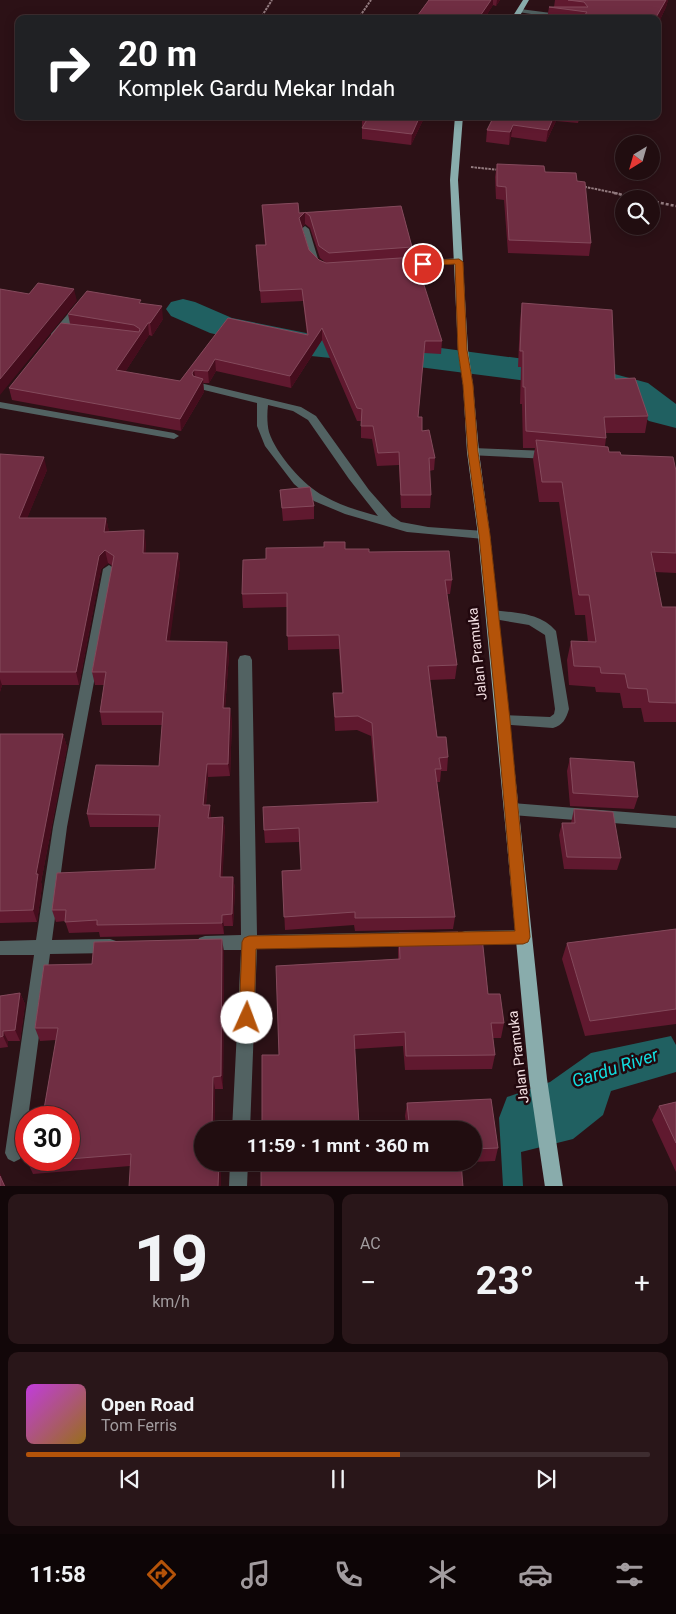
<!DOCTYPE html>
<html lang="id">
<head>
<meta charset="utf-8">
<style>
	body { margin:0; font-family:Roboto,sans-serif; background:#291619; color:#f1f3f6; height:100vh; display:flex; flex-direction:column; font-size:19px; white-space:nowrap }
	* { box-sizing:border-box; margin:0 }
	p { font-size:16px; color:#a29c9f }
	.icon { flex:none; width:28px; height:28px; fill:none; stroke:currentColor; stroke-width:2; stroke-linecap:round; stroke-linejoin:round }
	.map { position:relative; height:1186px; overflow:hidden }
	.side { display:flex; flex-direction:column; gap:8px; padding:8px; background:#120709; flex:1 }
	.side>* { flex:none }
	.guide { position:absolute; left:15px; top:15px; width:646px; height:105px; border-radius:10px; box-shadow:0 2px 12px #0003,0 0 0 1px #3e2d30; background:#202124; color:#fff; overflow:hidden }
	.needle { width:32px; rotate:217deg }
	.buttons { position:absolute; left:615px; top:135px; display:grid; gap:10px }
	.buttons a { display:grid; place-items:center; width:45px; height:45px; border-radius:50%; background:#210d10; box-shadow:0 2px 12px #0003,0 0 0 1px #3e2d30; font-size:25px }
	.speed { position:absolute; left:15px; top:1106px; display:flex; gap:10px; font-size:25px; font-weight:700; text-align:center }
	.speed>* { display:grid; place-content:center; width:65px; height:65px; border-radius:50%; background:#210d10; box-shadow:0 2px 12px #0003,0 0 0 1px #3e2d30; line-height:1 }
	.speed .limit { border:8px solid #d22; background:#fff; color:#111 }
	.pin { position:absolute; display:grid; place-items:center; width:42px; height:42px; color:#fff; margin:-21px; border:2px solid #fff; border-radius:50%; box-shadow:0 1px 5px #0007 }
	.me { position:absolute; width:55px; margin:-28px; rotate:2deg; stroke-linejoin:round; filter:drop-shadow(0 0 4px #0008) }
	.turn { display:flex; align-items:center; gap:18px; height:105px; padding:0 20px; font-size:22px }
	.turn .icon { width:65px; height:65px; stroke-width:2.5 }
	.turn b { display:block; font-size:35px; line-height:42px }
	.big { font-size:38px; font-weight:700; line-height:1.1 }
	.side .widget { flex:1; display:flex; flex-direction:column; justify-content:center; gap:8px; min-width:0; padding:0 18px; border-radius:10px; background:#291619 }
	.side .dial { align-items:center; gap:0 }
	.dial b { font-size:65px; line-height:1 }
	.song { display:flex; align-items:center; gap:15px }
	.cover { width:60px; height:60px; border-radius:8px; background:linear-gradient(135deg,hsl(290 70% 55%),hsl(40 70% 35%)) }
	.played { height:5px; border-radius:2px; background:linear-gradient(90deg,#b45309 60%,#3e2d30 60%) }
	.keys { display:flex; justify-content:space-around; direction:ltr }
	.heat { display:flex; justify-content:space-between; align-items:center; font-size:28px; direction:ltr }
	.side .tiles { flex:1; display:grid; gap:8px; grid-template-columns:1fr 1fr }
	.widget:last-child { grid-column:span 2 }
	.trip { position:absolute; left:194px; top:1121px; width:288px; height:50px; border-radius:25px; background:#210d10; box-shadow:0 2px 12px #0003,0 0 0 1px #3e2d30; font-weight:700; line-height:50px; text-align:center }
	.menu { display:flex; height:80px; justify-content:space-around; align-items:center; background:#0d0506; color:#a29c9f }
	.menu .icon { width:35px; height:35px }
	.menu .on { color:#b45309 }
	.menu b { font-size:22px; color:#f1f3f6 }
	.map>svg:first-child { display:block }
	.water { fill:#206061 }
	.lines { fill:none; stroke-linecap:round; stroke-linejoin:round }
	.river { fill:#206061; fill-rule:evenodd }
	.path-far1 { stroke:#947c80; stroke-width:2; stroke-dasharray:2.5 1; stroke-linecap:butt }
	.path { stroke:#947c80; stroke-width:2.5; stroke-dasharray:3 2; stroke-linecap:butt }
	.lane { fill:#526262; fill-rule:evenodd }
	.street { fill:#526262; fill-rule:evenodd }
	.primary { fill:#89acac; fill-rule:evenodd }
	.wall { fill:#60192f; fill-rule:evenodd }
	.shaded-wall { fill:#450d1d }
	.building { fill:#702e43; stroke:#844a5c }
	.route { fill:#b45309; stroke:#753606 }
	.labels { text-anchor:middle; stroke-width:5; stroke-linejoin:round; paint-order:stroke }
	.street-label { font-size:14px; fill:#f3dfe2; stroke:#22080e }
	.near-water-label { font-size:18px; font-style:italic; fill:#12dbde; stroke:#22080e }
</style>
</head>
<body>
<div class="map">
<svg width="676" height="1187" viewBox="0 0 676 1187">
	<rect width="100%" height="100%" fill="#2c1116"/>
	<!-- water -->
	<path class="water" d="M671 1036 676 1045V1072L611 1091 603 1115 573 1139 521 1152 523 1186H503L499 1118 507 1097 550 1082 591 1053Z"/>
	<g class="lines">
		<!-- river -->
		<path class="river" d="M183 299 195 302 232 318 311 334 411 344 592 368 648 383 676 404V428L649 421 622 399 589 389 411 366 311 356 210 333 171 316 166 309 171 302Z"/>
		<!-- path-far1 -->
		<path class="path-far1" d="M260 19 272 0
			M358 19 371 0
			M471 167 499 170
			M581 186 620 194"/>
		<!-- path -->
		<path class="path" d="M614 193 642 199
			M651 201 676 206"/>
		<!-- lane -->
		<path class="lane" d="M200 383 301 407 316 416 369 490 392 516 401 522 428 527 484 531 490 535 484 539 407 532 345 514 314 501 294 484 265 446 257 426V403L196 388 195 386 196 384ZM268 405 293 411 308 420 349 479 378 516C360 511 341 506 324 496 304 486 276 454 269 432 267 424 267 414 268 405Z
			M492 610C514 613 540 612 556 631L569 709C566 719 563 725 553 728L498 724 496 720 498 716 503 715 550 717 554 714 555 709 545 635 529 625 488 618 486 615 488 612Z"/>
		<!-- street -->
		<path class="street" d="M520 9 582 17 585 19H564L518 12V10Z
			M305 226 309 229 319 262 325 267 323 269H317L310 263 301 229Z
			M459 258 462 259V263L402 268 397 265 402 262Z
			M80 302 83 303V307L59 338H51V334L77 303Z
			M0 402 174 433 179 436 174 439 0 408Z
			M473 448 549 451 555 455 549 459 469 455 467 452Z
			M109 565 115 569 67 827 52 940 110 939 116 941 118 946 116 951 110 953 50 954 28 1118H26L23 1153 20 1159 14 1162 8 1159 5 1153 34 955H0V941L36 940 53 827 103 569Z
			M245 655 250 656 252 660 257 935 415 932 421 934 423 939 421 944 415 946 257 949 250 1130H232L241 950H205L199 948 197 943 199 938 205 936 241 935 238 660 240 656Z
			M512 803 676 816V828L512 815 507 813 505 809 507 805Z
			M523 930 529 932 531 937 529 942 523 944 465 945 459 943 457 938 459 933 465 931Z
			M230 1162H248L247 1187H229Z"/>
		<!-- primary -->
		<path class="primary" d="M523 0H529L518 19H511Z
			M455 116H463L458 180 468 350 473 385 479 452 490 535 547 1079 563 1187H545L529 1079 478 535 467 452 463 385 458 350 450 180Z"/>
	</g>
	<!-- wall -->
	<path class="wall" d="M429 0H500L496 6 493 5 484 19H415Z
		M555 0H668L666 7 658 24V19H547L549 7H554Z
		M425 116 411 145 362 139V117Z
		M494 116H580L578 123 556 121 546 142 511 137 509 145 486 142 487 130Z
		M497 164 545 172 577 181 591 243 589 256 508 253 504 200 496 199 495 177Z
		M262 205 299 213 401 206 412 247V257L442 341 441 354 424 353 418 417 422 431 435 458 434 470 429 471 431 495 430 508H401L399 465 377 466 372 439 361 438V421H357L322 340 291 388 216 371 209 383H203L204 392 181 431 12 400 9 388 70 324 68 314 142 303 163 319 152 336 149 335 125 372 180 381 228 318 307 335 303 301 261 303 256 245H265ZM305 224 310 228 320 258 325 262 319 260 309 250 302 227Z
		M522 303 615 379 648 416 645 433H606V438L605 446 609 452 676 471V573L655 572 662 607H676V722H644L641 708H623L620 693 596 692 595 687 569 685 567 660 571 641 588 642 585 615H575L559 502H539L533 459 535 448H523L522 404H520L521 367H518L520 320Z
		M0 454 47 470 27 518H106L109 532 146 543 145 553H178L180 566 169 641 229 655 225 708 232 720 230 776 208 777 206 805 211 818 223 817 225 830 222 877H233L235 889 233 926H224V934L100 937 99 932 69 933 65 921 56 922 52 910 155 869 159 827H90L87 814 159 766 162 725H102L100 712 104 685H95L92 672 113 566 108 563 101 569 79 685H2L0 692Z
		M280 490 314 506V519L283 521Z
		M345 549 369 552 452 580 450 594H447L457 665 455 679 430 680 437 737 448 757 447 771H441L440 782H437L455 917 453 929 355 931 354 925 285 930 282 871 301 870 299 842 265 843 264 830 377 802 371 736 357 730 335 731 333 693H342L339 649 288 650 287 607 243 608 242 594 266 559Z
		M0 734H63L67 747 41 882 42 886 37 922 0 923Z
		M570 758 638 797 634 809 570 806 567 771Z
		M574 809 621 858 617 870 564 869 559 835 562 823H571Z
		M676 929V1024L585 1036 562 959 567 943Z
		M458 932 459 938 482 937 488 994H500L504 1023 501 1038H493L495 1055 492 1069 405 1070 403 1046 355 1049 359 1125 406 1123 405 1116 407 1103 491 1099 498 1148 495 1161 472 1162V1130H262V1055H279L276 966 398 959V949L399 933Z
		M224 952 223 1089H215L130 1166 33 1174 28 1163V1160H69V1118L44 1109 56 1040 40 1041 35 1028 92 964Z
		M20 993 25 1004 20 1041H8V1047L0 1048V996Z
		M676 1102V1172L652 1120 659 1106Z"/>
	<!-- shaded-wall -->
	<path class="shaded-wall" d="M491 0H493V5L484 19H478Z
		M497 0H500L496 6Z
		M666 0H668L666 7 658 24V19H655Z
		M420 116H425L411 145 412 134Z
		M554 116H557L556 121 546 142 548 130Z
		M513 125 511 137 509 145 510 132Z
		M305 212V224L299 229V218Z
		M74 289 77 301 0 395V379Z
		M162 306 163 319 152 336 150 323Z
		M148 323 149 335 118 383 116 370Z
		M322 328V340L291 388 290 376Z
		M215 359 216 371 209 383 208 371Z
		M194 370 196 382 192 373Z
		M203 379 204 392 181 431 180 419Z
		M44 457 47 470 22 531 19 518Z
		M106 518 109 531 106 545 104 532Z
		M144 530 146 543 145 566 143 553Z
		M105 550 108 563 101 569 79 685 76 672 99 556Z
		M178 553 180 566 168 654 166 641Z
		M227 642 229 655 224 721 223 708Z
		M0 679 2 685 0 692Z
		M230 708 232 720 230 776 228 764Z
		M63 734 67 747 41 882 42 886 37 922 33 910 36 874Z
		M207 764 208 777 205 817 203 805Z
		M210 805 211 817 210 830 208 818Z
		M223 817 225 830 222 889 220 877Z
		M233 877 235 889 233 926 232 914Z
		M222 915 224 926V934L222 923Z
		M222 939 224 952 223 1089 221 1076Z
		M20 993 25 1004 20 1041 15 1030Z
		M3 1031 8 1041V1047L3 1036Z
		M213 1077 215 1089V1130H212Z
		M219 1162H221V1187H218Z
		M0 1173 6 1187H5L0 1176Z"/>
	<!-- building -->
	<path class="building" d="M429 0H491L478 19H415Z
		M568 0H666L655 19H582L587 12 549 7H588L584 2Z
		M362 116H420L412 134 362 128 368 118 362 117Z
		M494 116H554L548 130 513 125 510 132 487 130Z
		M497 164 544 166 545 172 576 173 577 181 585 182 591 243 509 240 506 187 497 186Z
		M298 203 299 213 401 206 412 247 329 253 319 246 310 216 305 212 299 218 309 250 319 260 326 263 415 257 442 341H425L418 417H422V431L429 430 435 458H429L431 495H401L399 452 378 453 373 426H361L362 409 357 408 322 328 290 376 215 359 208 371 194 370 192 373 193 376 203 379 180 419 9 388 61 323 139 332 140 329 134 325 68 314 87 291 141 300 139 303 162 306 150 323H148L116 370 180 381 228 318 308 335 302 289 260 291 256 245H266L262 205Z
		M38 283 74 289 0 379V289L29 294Z
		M522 303 612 310 615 379 635 378 648 416 604 417 606 438 526 431 525 387H523V351H520Z
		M536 440 608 447 609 452H620L621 455 673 457 676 471V553L651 552 662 607H676V703L649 702 647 689 628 688 625 674 601 673 600 667 574 666 571 641 596 642 589 595H579L562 482H542Z
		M0 454 44 457 19 518H106L104 532 144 530 143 553H178L166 641 227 642 223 708H230L228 764H207L203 805H210L208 818 223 817 220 877H233L232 914 222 915V923L97 925V920L65 922 66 910H52L57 873 155 869 160 815 87 814 96 765 159 766 163 712H100L106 672H92L114 556 105 550 99 556 76 672H0Z
		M310 487 314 506 282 508 280 490Z
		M324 542H345V549H369V552L449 551 452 580H445L457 665 428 666 437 737H446L448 757 439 758 441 769H435L455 917 355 918V912L284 917 282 871 301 870 299 828 264 830 263 807 378 802 372 723 358 716 335 717 333 693H343L339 635 287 636V593L242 594 243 560 266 559V548L324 547Z
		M0 734H63L36 874H38L33 910 0 911Z
		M570 758 634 762 638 797 573 793Z
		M574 809 613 812 621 858 567 857 562 823H575Z
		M676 929V1009L590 1021 567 943Z
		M458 932 459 938 482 937 488 994H500L504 1023H491L495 1055 406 1056 405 1032 354 1035 359 1125 409 1122 407 1103 491 1099 498 1148 472 1149V1130H262V1055H279L276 966 400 959 399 933Z
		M222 939 221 1076 213 1077 212 1130H202V1162H219L218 1187H129L131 1154 69 1159V1118H31L32 1110 44 1109 58 1028H35L44 965 92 964 94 942Z
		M20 993 15 1030 3 1031V1036L0 1037V996Z
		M676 1102V1143L659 1106Z
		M28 1160H61L28 1163Z
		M261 1162H461L463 1187H261Z
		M0 1176 5 1187H0Z"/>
	<!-- route -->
	<path class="route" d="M459 259 463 262 467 350 473 385 478 452 490 535 510 720 530 937 528 942 523 944 256 949 254 1018 252 1023 247 1025 241 1023 239 1018 242 942 244 938 249 936 515 931 497 720 479 535 468 452 463 385 458 350 455 264 423 266 418 264 423 261Z"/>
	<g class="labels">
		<!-- street labels -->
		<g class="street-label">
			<text transform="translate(477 654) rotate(-96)" y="5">Jalan Pramuka</text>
			<text transform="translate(518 1057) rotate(-97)" y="5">Jalan Pramuka</text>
		</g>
		<!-- near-water labels -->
		<g class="near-water-label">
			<text transform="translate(615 1068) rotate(-18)" y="6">Gardu River</text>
		</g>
	</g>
</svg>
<div class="buttons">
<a><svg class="needle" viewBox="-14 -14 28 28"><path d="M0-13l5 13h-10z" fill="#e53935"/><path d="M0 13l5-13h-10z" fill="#a29c9f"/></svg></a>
<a><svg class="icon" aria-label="search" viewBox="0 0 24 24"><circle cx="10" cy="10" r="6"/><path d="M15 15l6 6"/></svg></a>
</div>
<div class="speed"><div class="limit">30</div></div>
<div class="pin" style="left:423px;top:264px;background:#d93025"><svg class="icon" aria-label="arrive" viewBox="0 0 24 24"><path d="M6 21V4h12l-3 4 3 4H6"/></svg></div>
<svg class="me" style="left:247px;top:1018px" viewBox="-20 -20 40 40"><circle r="19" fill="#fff"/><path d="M0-13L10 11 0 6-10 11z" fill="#b45309"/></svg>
<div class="trip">11:59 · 1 mnt · 360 m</div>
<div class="guide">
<div class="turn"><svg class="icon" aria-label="right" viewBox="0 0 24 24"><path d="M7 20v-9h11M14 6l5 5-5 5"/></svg><div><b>20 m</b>Komplek Gardu Mekar Indah</div></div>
</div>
</div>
<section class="side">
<div class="tiles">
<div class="widget dial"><b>19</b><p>km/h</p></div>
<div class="widget"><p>AC</p>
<div class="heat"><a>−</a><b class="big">23°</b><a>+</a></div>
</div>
<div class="widget">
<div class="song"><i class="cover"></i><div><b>Open Road</b><p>Tom Ferris</p></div></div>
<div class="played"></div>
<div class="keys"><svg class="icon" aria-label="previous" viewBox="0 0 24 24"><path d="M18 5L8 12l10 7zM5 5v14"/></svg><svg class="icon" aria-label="pause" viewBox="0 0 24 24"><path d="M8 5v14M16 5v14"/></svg><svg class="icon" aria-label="next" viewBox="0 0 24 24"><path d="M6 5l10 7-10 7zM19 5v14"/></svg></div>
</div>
</div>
</section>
<nav class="menu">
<b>11:58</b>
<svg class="icon on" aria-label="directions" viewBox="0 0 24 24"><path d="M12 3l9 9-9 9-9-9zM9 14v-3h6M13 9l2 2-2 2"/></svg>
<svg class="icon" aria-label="music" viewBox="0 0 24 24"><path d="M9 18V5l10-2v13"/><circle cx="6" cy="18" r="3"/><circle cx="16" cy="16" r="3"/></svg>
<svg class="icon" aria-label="phone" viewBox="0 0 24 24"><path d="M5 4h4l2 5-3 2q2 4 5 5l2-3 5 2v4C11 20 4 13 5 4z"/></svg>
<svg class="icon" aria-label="climate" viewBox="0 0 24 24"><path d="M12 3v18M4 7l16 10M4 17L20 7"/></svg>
<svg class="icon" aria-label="car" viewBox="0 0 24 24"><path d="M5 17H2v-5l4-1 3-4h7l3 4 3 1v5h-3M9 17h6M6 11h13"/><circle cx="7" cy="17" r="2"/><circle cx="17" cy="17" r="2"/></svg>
<svg class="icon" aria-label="filters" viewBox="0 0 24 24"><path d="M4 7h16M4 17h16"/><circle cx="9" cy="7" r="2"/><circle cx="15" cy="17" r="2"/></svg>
</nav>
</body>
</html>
